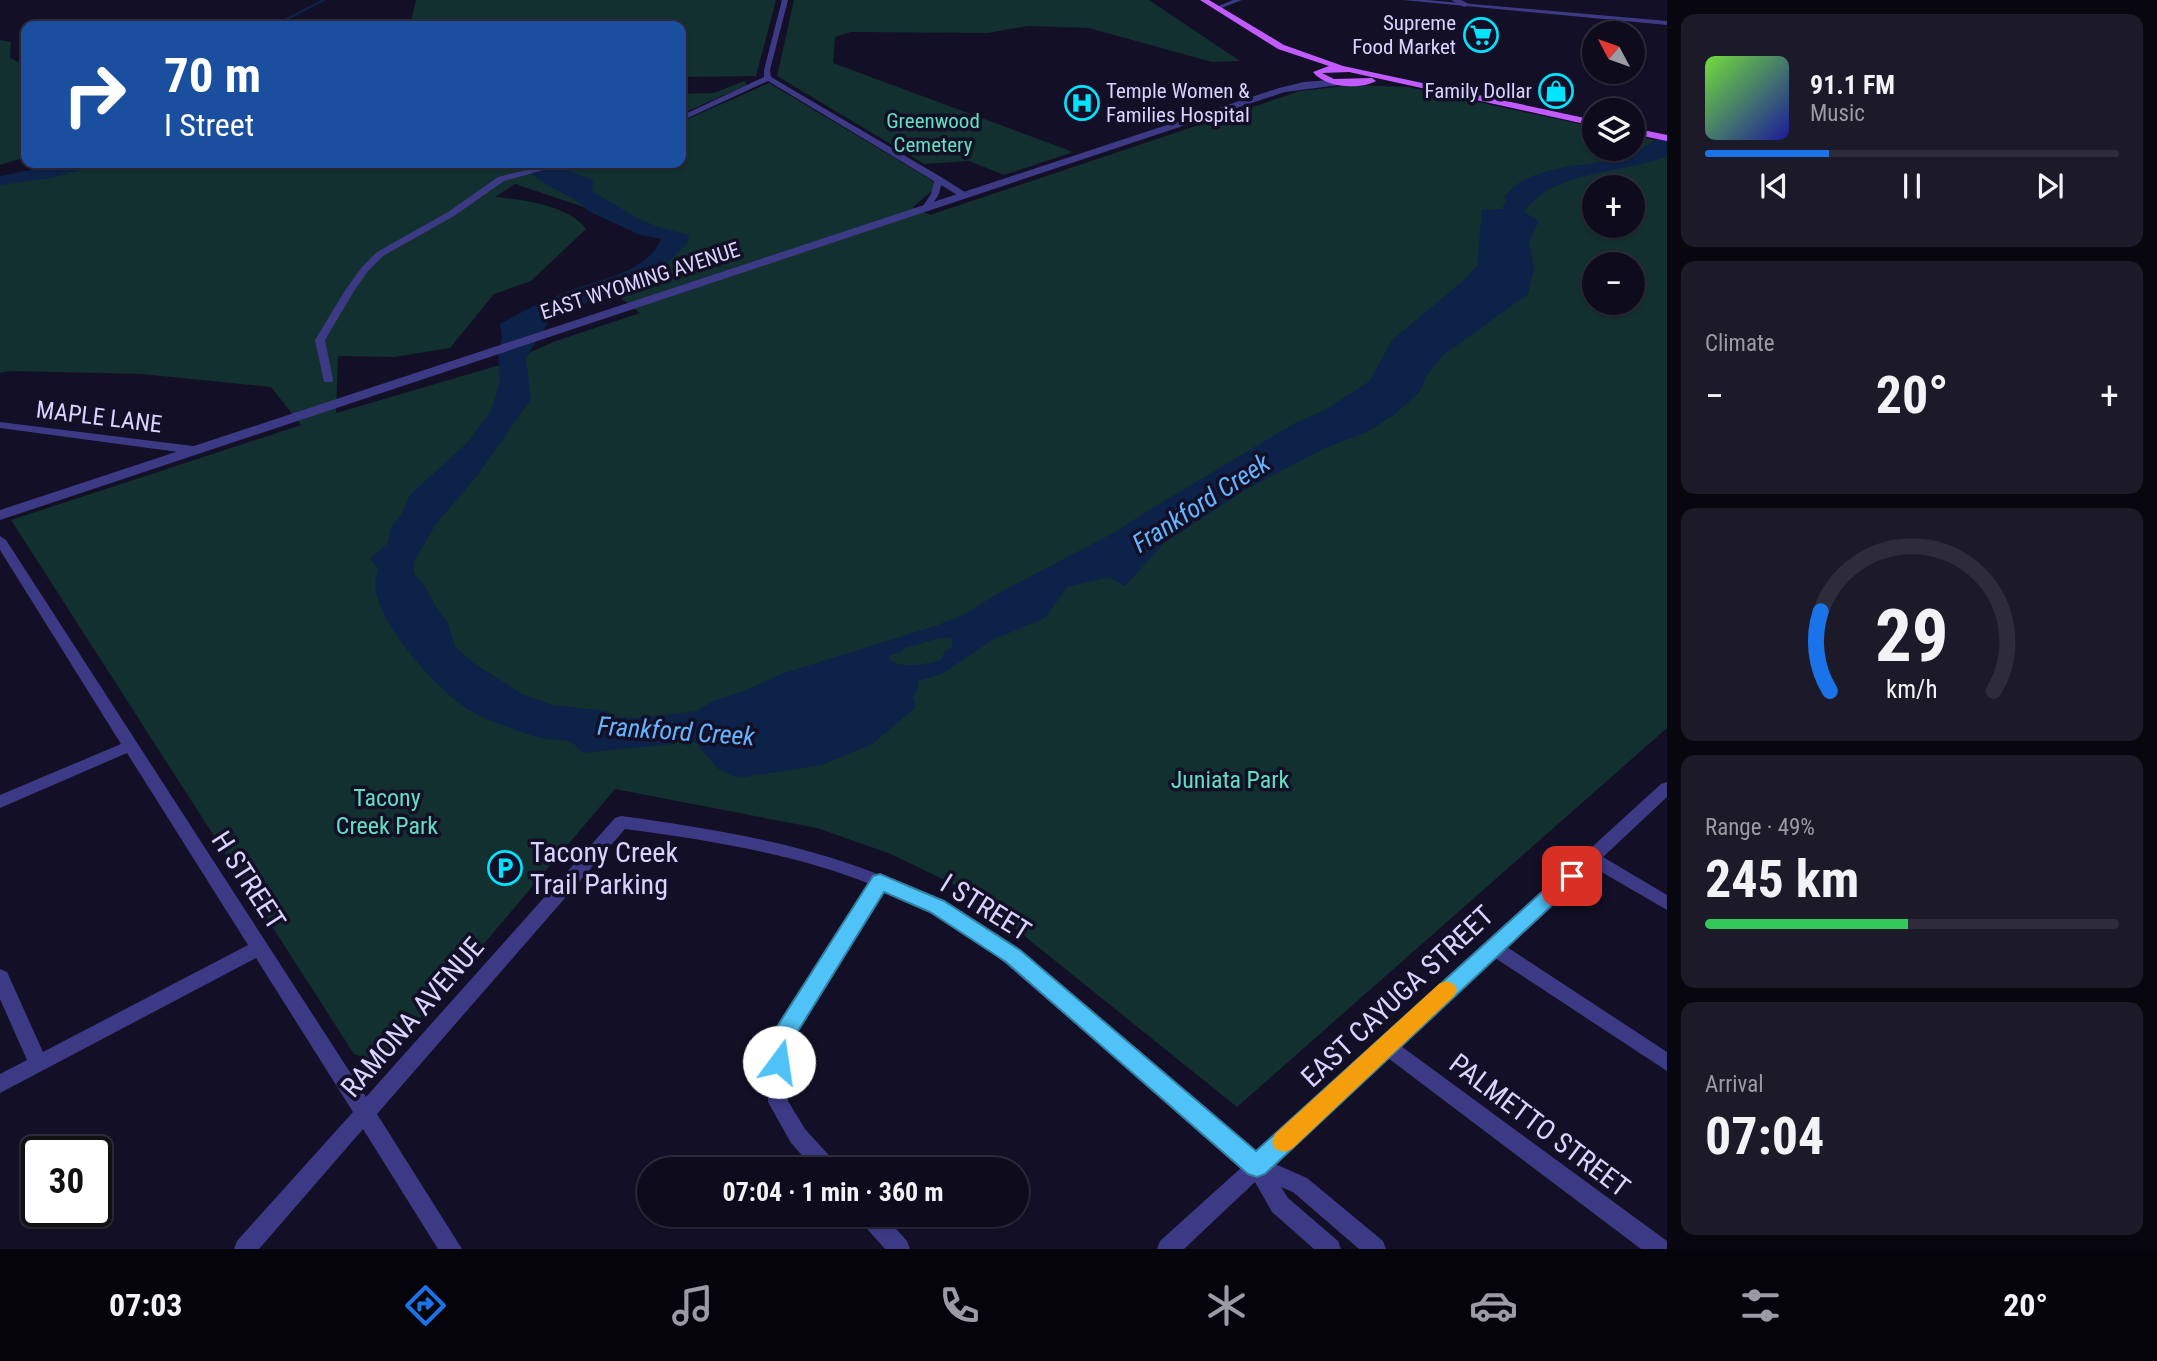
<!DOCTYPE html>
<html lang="en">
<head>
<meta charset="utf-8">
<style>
	body { margin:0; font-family:"Roboto Condensed",sans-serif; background:#1c1929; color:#f1f3f6; height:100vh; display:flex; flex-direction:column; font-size:26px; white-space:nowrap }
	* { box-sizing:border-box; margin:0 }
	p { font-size:23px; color:#9b9ba3 }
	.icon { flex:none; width:38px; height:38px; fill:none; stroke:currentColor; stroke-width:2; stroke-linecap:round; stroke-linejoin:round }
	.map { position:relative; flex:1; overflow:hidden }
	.panel { display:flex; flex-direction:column; gap:14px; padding:14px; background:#08060f; width:490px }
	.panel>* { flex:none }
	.banner { position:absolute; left:21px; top:21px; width:665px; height:147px; border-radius:14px; box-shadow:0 2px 5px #0004,0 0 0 2px #2e2b3b; background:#1a4fa0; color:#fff; overflow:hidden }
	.needle { width:46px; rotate:311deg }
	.fabs { position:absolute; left:1582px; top:21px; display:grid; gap:14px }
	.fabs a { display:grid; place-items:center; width:63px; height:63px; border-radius:50%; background:#0e0b1c; box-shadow:0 2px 5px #0004,0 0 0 2px #2e2b3b; font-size:35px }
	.speed { position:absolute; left:21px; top:1136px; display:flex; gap:14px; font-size:35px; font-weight:700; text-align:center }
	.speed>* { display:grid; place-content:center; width:91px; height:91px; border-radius:50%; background:#0e0b1c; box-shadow:0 2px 5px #0004,0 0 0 2px #2e2b3b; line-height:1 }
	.speed .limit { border:4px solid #111; border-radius:10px; background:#fff; color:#111 }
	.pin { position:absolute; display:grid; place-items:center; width:60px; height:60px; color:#fff; margin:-30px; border-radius:14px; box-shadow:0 4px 10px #0006 }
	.me { position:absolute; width:77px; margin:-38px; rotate:14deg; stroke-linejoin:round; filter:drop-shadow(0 0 5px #0008) }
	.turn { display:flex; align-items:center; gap:24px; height:147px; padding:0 28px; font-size:32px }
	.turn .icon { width:91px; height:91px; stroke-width:2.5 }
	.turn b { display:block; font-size:49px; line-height:60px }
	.big { font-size:52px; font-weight:700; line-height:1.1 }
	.panel .tile { flex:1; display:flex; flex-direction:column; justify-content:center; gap:10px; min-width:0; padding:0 24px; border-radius:14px; background:#1c1929 }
	.panel .dial { align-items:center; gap:0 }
	.dial svg { height:182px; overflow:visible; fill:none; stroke:#2e2b3b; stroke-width:7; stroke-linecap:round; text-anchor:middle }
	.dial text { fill:#f1f3f6; stroke:none }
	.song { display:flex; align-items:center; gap:21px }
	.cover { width:84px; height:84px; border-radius:10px; background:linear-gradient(135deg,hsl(100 70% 55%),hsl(240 70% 35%)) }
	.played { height:7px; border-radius:4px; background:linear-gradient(90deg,#1a73e8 30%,#2e2b3b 30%) }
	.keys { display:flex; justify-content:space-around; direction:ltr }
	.heat { display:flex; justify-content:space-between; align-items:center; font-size:38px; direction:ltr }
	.charge { height:10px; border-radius:5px; background:linear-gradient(90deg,#34c759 49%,#2e2b3b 0) }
	.trip { position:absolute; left:637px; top:1157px; width:392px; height:70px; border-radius:35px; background:#0e0b1c; box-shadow:0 2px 5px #0004,0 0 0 2px #2e2b3b; font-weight:700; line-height:70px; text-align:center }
	.dock { display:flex; height:112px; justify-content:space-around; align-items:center; background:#06040b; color:#9b9ba3 }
	.dock .icon { width:49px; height:49px }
	.dock .selected { color:#1a73e8 }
	.dock b { font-size:32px; color:#f1f3f6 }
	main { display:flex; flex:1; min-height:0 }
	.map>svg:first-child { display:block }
	.green { fill:#12302f; fill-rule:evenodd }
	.water { fill:#0c2248; fill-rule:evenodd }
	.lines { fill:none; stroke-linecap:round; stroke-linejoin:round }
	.stream { stroke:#0c2248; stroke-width:2.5 }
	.minor { fill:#3d3a85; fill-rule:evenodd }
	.tertiary { fill:#3d3a85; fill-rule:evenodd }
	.primary { fill:#c25bff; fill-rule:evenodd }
	.route { fill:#4fc3f7; stroke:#337fa1; stroke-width:2 }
	.slow { fill:#f59e0b }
	.labels { text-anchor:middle; stroke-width:7; stroke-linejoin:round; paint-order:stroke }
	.far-poi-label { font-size:21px; fill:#d9d4ff; stroke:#130f26; text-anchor:end }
	.far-park-label { font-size:21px; fill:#5fe0c0; stroke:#130f26 }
	.far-street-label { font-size:21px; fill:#d9d4ff; stroke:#130f26 }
	.street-label { font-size:24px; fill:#d9d4ff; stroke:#130f26 }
	.park-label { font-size:24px; fill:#5fe0c0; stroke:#130f26 }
	.water-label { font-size:26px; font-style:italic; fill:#62b6ff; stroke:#130f26 }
	.near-poi-label { font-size:28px; fill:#d9d4ff; stroke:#130f26; text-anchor:start }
	.near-street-label { font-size:28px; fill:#d9d4ff; stroke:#130f26 }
</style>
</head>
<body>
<main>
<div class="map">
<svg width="1667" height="1249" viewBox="0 0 1667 1249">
	<rect width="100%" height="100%" fill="#130f26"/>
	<!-- green -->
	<path class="green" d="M416 0H776L756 76 681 77V26H410Z
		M794 0H1149L1240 61 1212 62 1089 28 1028 26 988 33 851 32 835 37 833 63 1073 152 1004 175 969 161 924 164 777 76Z
		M0 40 11 42 10 58 26 66V157L0 165Z
		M744 81 747 85 681 114V94L714 93Z
		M769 83 933 181V190L913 207 930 215 1300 91 1354 85 1408 87 1594 127V149H1633V135L1667 143V728L1237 1107 971 893 891 854 817 828 615 789 393 1051 368 1060 354 1054 11 520 301 425 271 387 142 374 10 371 0 373V179L89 163H681V122ZM515 184 670 236 645 276 615 293 640 313 553 342 507 363 336 413 338 356 393 357 450 348 494 294 531 281 586 229C570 206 522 199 495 197ZM1594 187H1633V226H1594ZM1594 264H1633V303H1594Z"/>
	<!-- water -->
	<path class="water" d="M1667 134V156C1621 175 1555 169 1524 212L1539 221 1529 241 1534 268 1528 294 1442 356 1427 375 1419 393 1392 416 1367 432 1323 449 1245 490 1163 544 1125 586 1109 577 1067 587 1045 618 992 640 942 674 918 681V689L913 697 916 707 872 744 822 765 738 778 718 769 696 743 679 736 673 744 583 753C568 734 560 743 541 738 529 735 517 730 505 726 494 722 481 718 471 711 439 692 377 624 375 585 375 580 377 574 378 569L370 558 387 544 391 527 402 514 410 495 467 443 490 413 500 383 498 353 502 338 500 324C521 312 543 301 564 293 596 280 648 273 661 239L640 235 588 211C572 192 543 189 528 169V163H564L563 169 593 180 592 191 637 218 661 228 689 235 688 243 657 273 551 318 526 358 531 399 477 476 436 524 413 563 414 574 425 586 436 607 448 623 455 646 472 662 522 694 553 705 607 711 610 717 638 718 697 711 713 701 744 691 781 674 938 625 965 614 997 594 1117 531 1149 510 1295 423 1323 411 1370 381 1392 340 1463 281 1477 266 1482 210 1502 209 1507 199 1504 198C1525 164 1590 167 1625 157 1642 152 1651 141 1667 134ZM952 638V647L945 651 941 660C925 664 902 670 889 659L890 655 901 652 904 648C923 645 931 637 952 638Z
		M66 163H103L52 178 0 185V176Z"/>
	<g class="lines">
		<!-- stream -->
		<path class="stream" d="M273 26 324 0"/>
		<!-- minor -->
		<path class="minor" d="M782 0H788L770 70 771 77 941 177 968 194V198H962L941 185 939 194 928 211H922L921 209 931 194 934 181 768 81 681 121V116L764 77V70Z
			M1233 0H1242L1219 9 1214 8Z
			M1403 0H1427L1667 21V25Z
			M555 163H568L504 181 454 216 383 256 368 271 354 291 325 340 333 380 332 382H324L315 340 346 289 362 267 377 252 448 212 498 177Z
			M0 422 193 446 199 450 193 454 0 428Z
			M0 536 6 540 366 1097 615 818 621 816C774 837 898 861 1024 956L1257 1153 1483 947 1486 942 1490 940 1661 784 1667 782V797L1603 857 1667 895V910L1593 867 1507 947 1667 1052V1071L1495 958 1401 1046 1667 1241V1249H1641L1388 1058 1275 1164 1307 1178 1383 1241 1386 1249H1359L1293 1192 1281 1187 1288 1198 1338 1241 1341 1249H1314L1272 1212 1255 1182 1184 1249H1157L1160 1241 1242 1167 992 952 930 912 884 890 789 1043 788 1101 805 1129 835 1162 838 1169H814L791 1143 768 1102 769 1042 870 884C792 853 707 840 625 829L377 1114 462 1249H438L363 1129 259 1249H234L237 1241 353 1112 256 958 0 1093V1074L27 1060 0 999V969L7 972 43 1052 248 945 127 753 0 808V795L121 744 0 550Z
			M857 1214H883L907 1241 910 1249H885L860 1221Z"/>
		<!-- tertiary -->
		<path class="tertiary" d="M1451 0H1461L1471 5 1464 7Z
			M1344 79 1347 80V84L1285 92 0 520V510L1279 88 1304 82Z"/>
		<!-- primary -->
		<path class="primary" d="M1200 0H1209L1284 45 1343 66 1594 120V126L1349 72 1322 73 1334 79 1372 78 1376 81C1360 90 1325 88 1313 72L1329 66 1278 49Z
			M1633 128 1667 135V141L1633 134Z"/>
	</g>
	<!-- route -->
	<path class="route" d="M1572 869 1578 871 1581 876 1578 881 1265 1174 1257 1177 1248 1174 1006 962 930 912 884 892 790 1044V1062L786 1069 779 1072 771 1069C766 1059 766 1046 771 1036L873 876 880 874 944 901 1020 950 1256 1151 1565 871Z"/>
	<!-- slow -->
	<path class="slow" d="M1446 981 1454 984 1457 990 1454 996 1292 1149 1284 1152 1275 1149 1272 1142 1275 1134 1439 984Z"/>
	<!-- icons -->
	<defs>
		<g id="supermarket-ring" transform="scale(1.75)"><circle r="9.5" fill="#130f26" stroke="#00e5ff" stroke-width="1.5"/><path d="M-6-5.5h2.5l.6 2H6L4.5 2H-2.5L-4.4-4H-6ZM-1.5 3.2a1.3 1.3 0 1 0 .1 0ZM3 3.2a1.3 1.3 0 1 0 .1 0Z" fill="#00e5ff"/></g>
		<g id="shop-ring" transform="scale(1.75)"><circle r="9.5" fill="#130f26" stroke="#00e5ff" stroke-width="1.5"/><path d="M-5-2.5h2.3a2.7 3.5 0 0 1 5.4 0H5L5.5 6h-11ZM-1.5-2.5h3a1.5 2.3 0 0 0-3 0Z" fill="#00e5ff"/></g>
		<g id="hospital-ring" transform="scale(1.75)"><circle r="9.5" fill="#130f26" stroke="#00e5ff" stroke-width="1.5"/><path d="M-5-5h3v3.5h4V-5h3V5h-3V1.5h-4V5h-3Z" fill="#00e5ff"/></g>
		<g id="parking-ring" transform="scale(1.75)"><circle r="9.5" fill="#130f26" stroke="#00e5ff" stroke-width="1.5"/><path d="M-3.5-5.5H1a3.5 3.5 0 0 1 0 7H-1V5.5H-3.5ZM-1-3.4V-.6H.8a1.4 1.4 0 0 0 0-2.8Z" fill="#00e5ff"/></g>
	</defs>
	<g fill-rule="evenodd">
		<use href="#supermarket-ring" x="1481" y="35"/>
		<use href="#shop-ring" x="1556" y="91"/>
		<use href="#hospital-ring" x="1082" y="103"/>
		<use href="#parking-ring" x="505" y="868"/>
	</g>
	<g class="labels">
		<!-- far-poi labels -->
		<g class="far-poi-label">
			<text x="1456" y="30">Supreme<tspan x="1456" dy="24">Food Market</tspan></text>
			<text x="1106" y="98" text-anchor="start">Temple Women &amp;<tspan x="1106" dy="24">Families Hospital</tspan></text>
			<text x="1532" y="98">Family Dollar</text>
		</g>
		<!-- far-park labels -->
		<g class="far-park-label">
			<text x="933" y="128">Greenwood<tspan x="933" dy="24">Cemetery</tspan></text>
		</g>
		<!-- far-street labels -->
		<g class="far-street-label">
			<text transform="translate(640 281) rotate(-18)" y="7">EAST WYOMING AVENUE</text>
		</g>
		<!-- street labels -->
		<g class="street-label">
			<text transform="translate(99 417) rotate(7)" y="8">MAPLE LANE</text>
		</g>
		<!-- park labels -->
		<g class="park-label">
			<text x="1230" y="788">Juniata Park</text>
			<text x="387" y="806">Tacony<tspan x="387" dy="28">Creek Park</tspan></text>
		</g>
		<!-- water labels -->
		<g class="water-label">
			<text transform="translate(1201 503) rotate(-33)" y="9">Frankford Creek</text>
			<text transform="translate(676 731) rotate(4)" y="9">Frankford Creek</text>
		</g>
		<!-- near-poi labels -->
		<g class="near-poi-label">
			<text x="530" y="862">Tacony Creek<tspan x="530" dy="32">Trail Parking</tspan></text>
		</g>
		<!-- near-street labels -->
		<g class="near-street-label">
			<text transform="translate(249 880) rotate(57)" y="10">H STREET</text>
			<text transform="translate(986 907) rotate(32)" y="10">I STREET</text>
			<text transform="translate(1397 996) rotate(-43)" y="10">EAST CAYUGA STREET</text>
			<text transform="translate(412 1017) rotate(-49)" y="10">RAMONA AVENUE</text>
			<text transform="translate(1540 1125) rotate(37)" y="10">PALMETTO STREET</text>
		</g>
	</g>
</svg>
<div class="fabs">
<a><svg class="needle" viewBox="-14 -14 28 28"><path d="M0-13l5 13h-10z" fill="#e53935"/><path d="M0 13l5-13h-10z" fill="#9b9ba3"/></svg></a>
<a><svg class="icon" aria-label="layers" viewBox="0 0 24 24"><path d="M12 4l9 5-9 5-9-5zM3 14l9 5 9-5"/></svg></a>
<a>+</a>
<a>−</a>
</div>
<div class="speed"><div class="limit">30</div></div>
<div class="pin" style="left:1572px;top:876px;background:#d93025"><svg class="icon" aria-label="arrive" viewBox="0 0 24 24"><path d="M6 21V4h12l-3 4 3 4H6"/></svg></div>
<svg class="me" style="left:779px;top:1062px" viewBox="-20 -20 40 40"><circle r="19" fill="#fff"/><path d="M0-13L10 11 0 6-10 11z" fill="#4fc3f7"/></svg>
<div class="trip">07:04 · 1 min · 360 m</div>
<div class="banner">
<div class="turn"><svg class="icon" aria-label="right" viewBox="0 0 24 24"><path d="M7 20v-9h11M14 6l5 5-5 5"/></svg><div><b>70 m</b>I Street</div></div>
</div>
</div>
<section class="panel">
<div class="tile">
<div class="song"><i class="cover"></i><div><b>91.1 FM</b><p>Music</p></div></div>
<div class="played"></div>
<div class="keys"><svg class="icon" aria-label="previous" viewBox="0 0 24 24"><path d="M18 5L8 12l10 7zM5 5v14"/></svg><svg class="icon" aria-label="pause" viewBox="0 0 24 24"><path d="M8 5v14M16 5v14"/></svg><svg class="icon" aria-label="next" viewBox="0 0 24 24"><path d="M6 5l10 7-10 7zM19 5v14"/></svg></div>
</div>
<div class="tile"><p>Climate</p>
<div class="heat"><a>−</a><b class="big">20°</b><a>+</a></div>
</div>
<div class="tile dial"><svg viewBox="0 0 100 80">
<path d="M14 69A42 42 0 1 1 86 69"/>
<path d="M14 69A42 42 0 0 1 10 34" stroke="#1a73e8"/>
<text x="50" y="56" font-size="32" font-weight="700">29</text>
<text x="50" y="72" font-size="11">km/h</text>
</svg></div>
<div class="tile"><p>Range · 49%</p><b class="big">245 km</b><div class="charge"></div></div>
<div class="tile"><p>Arrival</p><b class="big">07:04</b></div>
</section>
</main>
<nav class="dock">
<b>07:03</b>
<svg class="icon selected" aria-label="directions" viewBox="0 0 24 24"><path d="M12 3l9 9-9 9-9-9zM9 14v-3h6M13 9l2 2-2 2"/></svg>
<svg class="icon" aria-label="music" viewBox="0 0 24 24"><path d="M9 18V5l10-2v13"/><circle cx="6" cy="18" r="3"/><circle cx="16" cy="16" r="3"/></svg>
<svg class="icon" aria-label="phone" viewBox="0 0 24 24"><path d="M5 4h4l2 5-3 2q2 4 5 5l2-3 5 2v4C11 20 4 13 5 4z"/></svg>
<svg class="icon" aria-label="climate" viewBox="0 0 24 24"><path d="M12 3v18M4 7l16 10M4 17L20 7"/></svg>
<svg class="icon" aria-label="car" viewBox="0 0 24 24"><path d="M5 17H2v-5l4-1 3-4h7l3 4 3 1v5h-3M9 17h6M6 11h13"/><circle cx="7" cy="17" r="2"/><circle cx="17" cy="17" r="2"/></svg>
<svg class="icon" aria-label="filters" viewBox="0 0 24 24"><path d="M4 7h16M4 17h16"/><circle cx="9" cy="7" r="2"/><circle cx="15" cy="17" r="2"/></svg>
<b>20°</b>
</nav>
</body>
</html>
